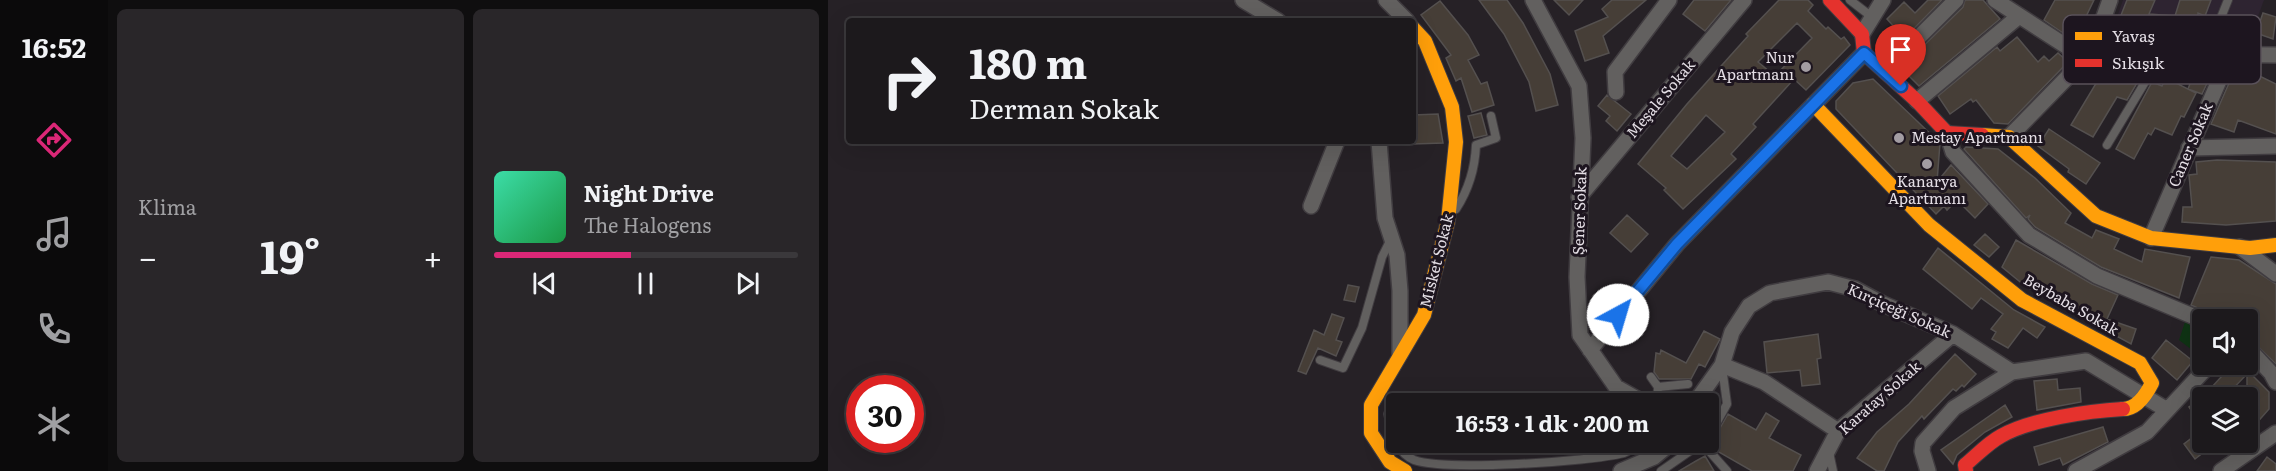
<!DOCTYPE html>
<html lang="tr">
<head>
<meta charset="utf-8">
<style>
	body { margin:0; font-family:Literata,serif; background:#292629; color:#f1f3f6; height:100vh; display:flex; flex-direction:column; font-size:22px; white-space:nowrap }
	* { box-sizing:border-box; margin:0 }
	p { font-size:20px; color:#a0a0a3 }
	.icon { flex:none; width:33px; height:33px; fill:none; stroke:currentColor; stroke-width:2; stroke-linecap:round; stroke-linejoin:round }
	.map { position:relative; flex:1; overflow:hidden }
	.panel { display:flex; flex-direction:column; gap:9px; padding:9px; background:#0f0e0f; width:720px }
	.panel>* { flex:none }
	.guide { position:absolute; left:18px; top:18px; width:570px; height:126px; border-radius:6px; box-shadow:0 6px 24px #0002,0 0 0 2px #3a383b; background:#1c191c; color:#f1f3f6; overflow:hidden }
	.fabs { position:absolute; left:1364px; top:309px; display:grid; gap:12px }
	.fabs a { display:grid; place-items:center; width:66px; height:66px; border-radius:6px; background:#1c191c; box-shadow:0 6px 24px #0002,0 0 0 2px #3a383b; font-size:30px }
	.speed { position:absolute; left:18px; top:375px; display:flex; gap:12px; font-size:30px; font-weight:700; text-align:center }
	.speed>* { display:grid; place-content:center; width:78px; height:78px; border-radius:50%; background:#1c191c; box-shadow:0 6px 24px #0002,0 0 0 2px #3a383b; line-height:1 }
	.speed .limit { border:9px solid #d22; background:#fff; color:#111 }
	.pin { position:absolute; display:grid; place-items:center; width:51px; height:51px; color:#fff; margin:-62px -26px; border-radius:50% 50% 50% 0; rotate:-45deg; box-shadow:0 0 6px #0007 }
	.pin .icon { rotate:45deg }
	.me { position:absolute; width:66px; margin:-33px; rotate:39deg; stroke-linejoin:round; filter:drop-shadow(0 0 4px #0008) }
	.turn { display:flex; align-items:center; gap:21px; height:126px; padding:0 24px; font-size:27px }
	.turn .icon { width:78px; height:78px; stroke-width:2.5 }
	.turn b { display:block; font-size:42px; line-height:51px }
	.big { font-size:45px; font-weight:700; line-height:1.1 }
	.panel .card { flex:1; display:flex; flex-direction:column; justify-content:center; gap:9px; min-width:0; padding:0 21px; border-radius:9px; background:#292629 }
	.song { display:flex; align-items:center; gap:18px }
	.cover { width:72px; height:72px; border-radius:9px; background:linear-gradient(135deg,hsl(160 70% 55%),hsl(140 70% 35%)) }
	.played { height:6px; border-radius:3px; background:linear-gradient(90deg,#db2777 45%,#3a383b 45%) }
	.keys { display:flex; justify-content:space-around; direction:ltr }
	.heat { display:flex; justify-content:space-between; align-items:center; font-size:33px; direction:ltr }
	.panel .tiles { flex:1; display:grid; gap:9px; grid-template-columns:repeat(2,1fr) }
	.trip { position:absolute; left:558px; top:393px; width:333px; height:60px; border-radius:6px; background:#1c191c; box-shadow:0 6px 24px #0002,0 0 0 2px #3a383b; font-weight:700; line-height:60px; text-align:center }
	main { display:flex; flex:1; min-height:0 }
	.tabs { display:flex; flex-direction:column; width:108px; justify-content:space-around; align-items:center; background:#0b0a0b; color:#a0a0a3 }
	.tabs .icon { width:42px; height:42px }
	.tabs .active { color:#db2777 }
	.tabs b { font-size:27px; color:#f1f3f6 }
	.map>svg:first-child { display:block }
	.education { fill:#2e2431 }
	.green { fill:#0f3314 }
	.building { fill:#463e37; stroke:#54504f; stroke-width:1.5; fill-rule:evenodd }
	.lines { fill:none; stroke-linecap:round; stroke-linejoin:round }
	.lane-casing { stroke:#403c40; stroke-width:10 }
	.street-casing { stroke:#403c40; stroke-width:18 }
	.slow-casing { stroke:#403c40; stroke-width:16 }
	.jam-casing { stroke:#403c40; stroke-width:16 }
	.lane { stroke:#62605f; stroke-width:8 }
	.street { stroke:#62605f; stroke-width:15 }
	.slow { stroke:#ff9f0a; stroke-width:14 }
	.jam { stroke:#e5322d; stroke-width:14 }
	.route-casing { stroke:#114b97; stroke-width:15 }
	.route { stroke:#1a73e8; stroke-width:10 }
	.poi-dot { fill:#a29ca2; stroke:#1d151f; stroke-width:2 }
	.labels { text-anchor:middle; stroke-width:6; stroke-linejoin:round; paint-order:stroke }
	.poi-label { font-size:15px; fill:#e4dee5; stroke:#1d151f; text-anchor:end }
	.street-label { font-size:15px; fill:#e4dee5; stroke:#1d151f }
	.key { fill:#1d151f; stroke:#59515a; stroke-width:1.5 }
	.key-label { font-size:16px; fill:#e4dee5 }
</style>
</head>
<body>
<main>
<nav class="tabs">
<b>16:52</b>
<svg class="icon active" aria-label="directions" viewBox="0 0 24 24"><path d="M12 3l9 9-9 9-9-9zM9 14v-3h6M13 9l2 2-2 2"/></svg>
<svg class="icon" aria-label="music" viewBox="0 0 24 24"><path d="M9 18V5l10-2v13"/><circle cx="6" cy="18" r="3"/><circle cx="16" cy="16" r="3"/></svg>
<svg class="icon" aria-label="phone" viewBox="0 0 24 24"><path d="M5 4h4l2 5-3 2q2 4 5 5l2-3 5 2v4C11 20 4 13 5 4z"/></svg>
<svg class="icon" aria-label="climate" viewBox="0 0 24 24"><path d="M12 3v18M4 7l16 10M4 17L20 7"/></svg>
</nav>
<section class="panel">
<div class="tiles">
<div class="card"><p>Klima</p>
<div class="heat"><a>−</a><b class="big">19°</b><a>+</a></div>
</div>
<div class="card">
<div class="song"><i class="cover"></i><div><b>Night Drive</b><p>The Halogens</p></div></div>
<div class="played"></div>
<div class="keys"><svg class="icon" aria-label="previous" viewBox="0 0 24 24"><path d="M18 5L8 12l10 7zM5 5v14"/></svg><svg class="icon" aria-label="pause" viewBox="0 0 24 24"><path d="M8 5v14M16 5v14"/></svg><svg class="icon" aria-label="next" viewBox="0 0 24 24"><path d="M6 5l10 7-10 7zM19 5v14"/></svg></div>
</div>
</div>
</section>
<div class="map">
<svg width="1448" height="471" viewBox="0 0 1448 471">
	<rect width="100%" height="100%" fill="#262126"/>
	<!-- education -->
	<path class="education" d="M1295 0H1436L1418 49H1287L1280 43Z"/>
	<!-- green -->
	<path class="green" d="M1357 322 1374 331 1372 356 1351 340Z"/>
	<!-- building -->
	<path class="building" d="M651 0H679L695 23 722 74 730 105 708 111 701 82 676 34Z
		M726 0H755L741 15Z
		M784 0H818L775 36 781 53 757 61 747 31 780 17 774 9Z
		M866 0H903L877 31 855 14Z
		M951 0H980L985 5 980 11 998 29 1000 27 1013 39 1016 37 1022 45 978 90 966 79 925 124 928 127 903 154 908 159 855 209 836 190 838 188 810 164 859 104 920 36 918 34ZM969 23 984 38 947 76 930 62ZM878 115 897 132 859 169 843 156Z
		M1100 0H1114L1060 55 1052 47 1069 30 1059 19 1076 2 1087 13Z
		M1137 0H1155L1172 19 1091 86 1073 68 1135 7Z
		M1227 0H1266L1252 29 1248 27 1244 34 1237 30 1235 33 1216 20Z
		M1299 0H1327L1321 14 1347 16 1352 0H1383L1377 16 1370 13 1369 37 1314 34 1311 42 1286 33Z
		M612 1 640 35 651 55 640 60 653 84 659 82 666 105 644 112 633 78 628 81 618 58 623 55 593 15Z
		M1435 13 1448 17 1445 39 1428 33Z
		M1189 37 1210 62 1216 56 1221 61 1230 53 1240 62 1180 124 1166 123 1148 100 1145 102 1143 99 1122 114 1110 96 1169 47 1172 51Z
		M1377 64H1388L1374 94 1360 89 1366 73 1374 77Z
		M1409 65 1448 84V134L1410 120 1406 132 1383 124Z
		M1298 73 1312 78 1299 100 1289 97 1265 137 1243 125 1270 80 1277 76Z
		M1338 78 1368 93 1356 117 1353 116 1344 135 1327 128 1323 135 1320 133 1306 159 1288 149 1324 82 1334 86Z
		M1045 79 1112 143 1109 182 1123 165 1160 204 1147 218 1129 200 1119 210 1116 206 1108 214 1008 109V101L1025 83Z
		M779 95 803 114 789 131 778 121 782 116 770 106Z
		M653 113 659 135 646 138 640 116Z
		M610 114 615 143 585 144V115Z
		M1221 129 1272 163 1258 184 1240 172 1241 169 1210 146Z
		M1138 147 1170 149 1207 178 1243 213 1237 223 1264 238 1268 230 1291 239 1286 249 1314 262 1317 249 1362 257 1351 298 1273 267 1207 227 1200 219 1202 215 1198 218 1136 149Z
		M1389 160 1448 162V221L1398 225 1354 222 1355 207H1364L1361 175 1369 174 1368 162Z
		M799 215 820 234 803 252 782 233Z
		M1157 234 1171 247 1161 257 1146 245Z
		M1188 240 1264 284 1290 295 1279 319 1308 329 1303 344 1197 286 1174 267Z
		M1110 248 1186 310 1217 327 1209 338 1195 328 1180 348 1164 339 1168 332 1163 329 1175 314 1153 298 1144 309 1095 269Z
		M1383 257 1411 260 1448 284V364L1419 336V320H1396L1363 305Z
		M520 285 531 287 527 302 516 300Z
		M504 314 516 318 508 340 514 342 508 356 490 348 478 374 470 371 486 330 496 335Z
		M876 331 892 339 877 367 871 364 863 379H831L826 372 828 353 832 354 833 350 858 363Z
		M990 334 993 358 989 359 992 384 974 386 972 370 939 373 936 342Z
		M1338 340 1365 361 1349 380 1324 358Z
		M1127 354 1148 374 1136 387 1134 385 1128 391 1125 389 1096 419 1094 416 1070 442 1056 471H1049L1029 458 1049 432 1081 404Z
		M1405 364H1422L1425 368 1421 372 1441 392V409L1419 434V374L1396 398H1375L1385 390 1383 388Z
		M1229 379 1230 390 1252 388 1253 402 1209 410 1206 381Z
		M1374 398V427L1361 407Z
		M1177 405 1184 417 1157 432 1129 455 1125 464 1113 450Z
		M938 413 951 421 941 438 973 455 965 471H924L889 451 883 444 900 414 928 430Z
		M1275 427 1280 442 1235 465 1232 458 1211 465 1206 447Z
		M1374 430V442H1389L1367 459 1356 444Z
		M877 456 886 471H851L868 461Z
		M1439 457 1448 464V471H1429Z"/>
	<g class="lines">
		<!-- lane casing -->
		<g class="lane-casing">
			<path id="lane" d="M1022 0 1044 17
				M1388 30 1400 0
				M1279 145 1334 54
				M628 209C641 189 647 169 648 145L668 138 663 116
				M492 360 515 368 534 328 554 257 562 241
				M823 377 830 387
				M829 404 830 387 860 384
				M560 414C565 431 567 452 586 460 617 471 760 462 796 453 802 451 807 446 811 442
				M880 438 899 404 894 367
				M874 443 899 471
				M1001 452 1005 471
				M833 471 875 442"/>
		</g>
		<!-- street casing -->
		<g class="street-casing">
			<path id="street" d="M415 0 450 21
				M558 0 579 21
				M705 0 751 86 755 138 749 277 752 335 788 387 818 404
				M1167 0 1241 48 1263 53 1448 55
				M1034 34 1055 0
				M1057 71 1128 0
				M788 92 787 72 841 0
				M1089 101 1190 17
				M1119 133 1125 152 1201 235 1269 276 1374 320
				M1181 137 1263 53 1282 0
				M551 141 557 218 569 255 572 291V354
				M1361 148 1448 146
				M751 197 916 0
				M483 206 509 141
				M1323 238 1403 53
				M1412 247 1448 274
				M1419 347 1443 373 1448 382
				M762 350 849 244 1036 53
				M894 365 936 382 1010 431
				M866 404 894 365 904 332 921 306 942 293 1000 282 1027 289 1055 304 1125 334 1184 372
				M793 471 826 457 844 442
				M989 471 1010 431 1125 334
				M1100 471 1094 451 1095 443 1126 408 1184 372 1258 361 1339 410
				M1248 471 1319 432 1382 364
				M1393 471 1448 433"/>
		</g>
		<!-- slow casing -->
		<g class="slow-casing">
			<path id="slow" d="M985 104 1101 225 1194 300 1312 363 1324 383C1318 395 1309 409 1295 409
				M1154 135 1181 137 1268 216 1323 238 1422 248 1448 245
				M577 471 562 462 543 433V405L596 315 620 221 628 142 624 107 597 41 585 28"/>
		</g>
		<!-- jam casing -->
		<g class="jam-casing">
			<path id="jam" d="M1002 0 1034 34 1036 53 1089 101 1119 133 1154 135
				M1138 471 1137 465C1149 455 1160 443 1173 436 1203 419 1261 411 1295 409"/>
		</g>
		<!-- lane -->
		<use href="#lane" class="lane"/>
		<!-- street -->
		<use href="#street" class="street"/>
		<!-- slow -->
		<use href="#slow" class="slow"/>
		<!-- jam -->
		<use href="#jam" class="jam"/>
	</g>
	<g class="lines">
		<!-- route casing -->
		<g class="route-casing">
			<path id="route" d="M790 315 849 244 1036 53 1073 86"/>
		</g>
		<!-- route -->
		<use href="#route" class="route"/>
	</g>
	<!-- markers -->
	<g class="poi-dot">
		<circle cx="978" cy="67" r="6"/>
		<circle cx="1071" cy="138" r="6"/>
		<circle cx="1099" cy="164" r="6"/>
	</g>
	<g class="labels">
		<!-- poi labels -->
		<g class="poi-label">
			<text x="966" y="63">Nur<tspan x="966" dy="17">Apartmanı</tspan></text>
			<text x="1083" y="143" text-anchor="start">Mestay Apartmanı</text>
			<text x="1099" y="187" text-anchor="middle">Kanarya<tspan x="1099" dy="17">Apartmanı</tspan></text>
		</g>
		<!-- street labels -->
		<g class="street-label">
			<text transform="translate(833 99) rotate(-50)" y="5">Meşale Sokak</text>
			<text transform="translate(1363 145) rotate(-67)" y="5">Caner Sokak</text>
			<text transform="translate(752 211) rotate(-88)" y="5">Şener Sokak</text>
			<text transform="translate(609 261) rotate(-76)" y="5">Misket Sokak</text>
			<text transform="translate(1243 305) rotate(30)" y="5">Beybaba Sokak</text>
			<text transform="translate(1071 311) rotate(24)" y="5">Kırçiçeği Sokak</text>
			<text transform="translate(1052 398) rotate(-41)" y="5">Karatay Sokak</text>
		</g>
	</g>
	<!-- legend -->
	<rect x="1235" y="15" width="198" height="69" rx="9" class="key"/>
	<rect x="1247" y="32" width="27" height="8" fill="#ff9f0a"/>
	<rect x="1247" y="59" width="27" height="8" fill="#e5322d"/>
	<g class="key-label">
		<text x="1284" y="42">Yavaş</text>
		<text x="1284" y="69">Sıkışık</text>
	</g>
</svg>
<div class="fabs">
<a><svg class="icon" aria-label="sound" viewBox="0 0 24 24"><path d="M4 9h4l5-4v14l-5-4H4zM17 9q2 3 0 6"/></svg></a>
<a><svg class="icon" aria-label="layers" viewBox="0 0 24 24"><path d="M12 4l9 5-9 5-9-5zM3 14l9 5 9-5"/></svg></a>
</div>
<div class="speed"><div class="limit">30</div></div>
<div class="pin" style="left:1073px;top:86px;background:#d93025"><svg class="icon" aria-label="arrive" viewBox="0 0 24 24"><path d="M6 21V4h12l-3 4 3 4H6"/></svg></div>
<svg class="me" style="left:790px;top:315px" viewBox="-20 -20 40 40"><circle r="19" fill="#fff"/><path d="M0-13L10 11 0 6-10 11z" fill="#1a73e8"/></svg>
<div class="trip">16:53 · 1 dk · 200 m</div>
<div class="guide">
<div class="turn"><svg class="icon" aria-label="right" viewBox="0 0 24 24"><path d="M7 20v-9h11M14 6l5 5-5 5"/></svg><div><b>180 m</b>Derman Sokak</div></div>
</div>
</div>
</main>
</body>
</html>
